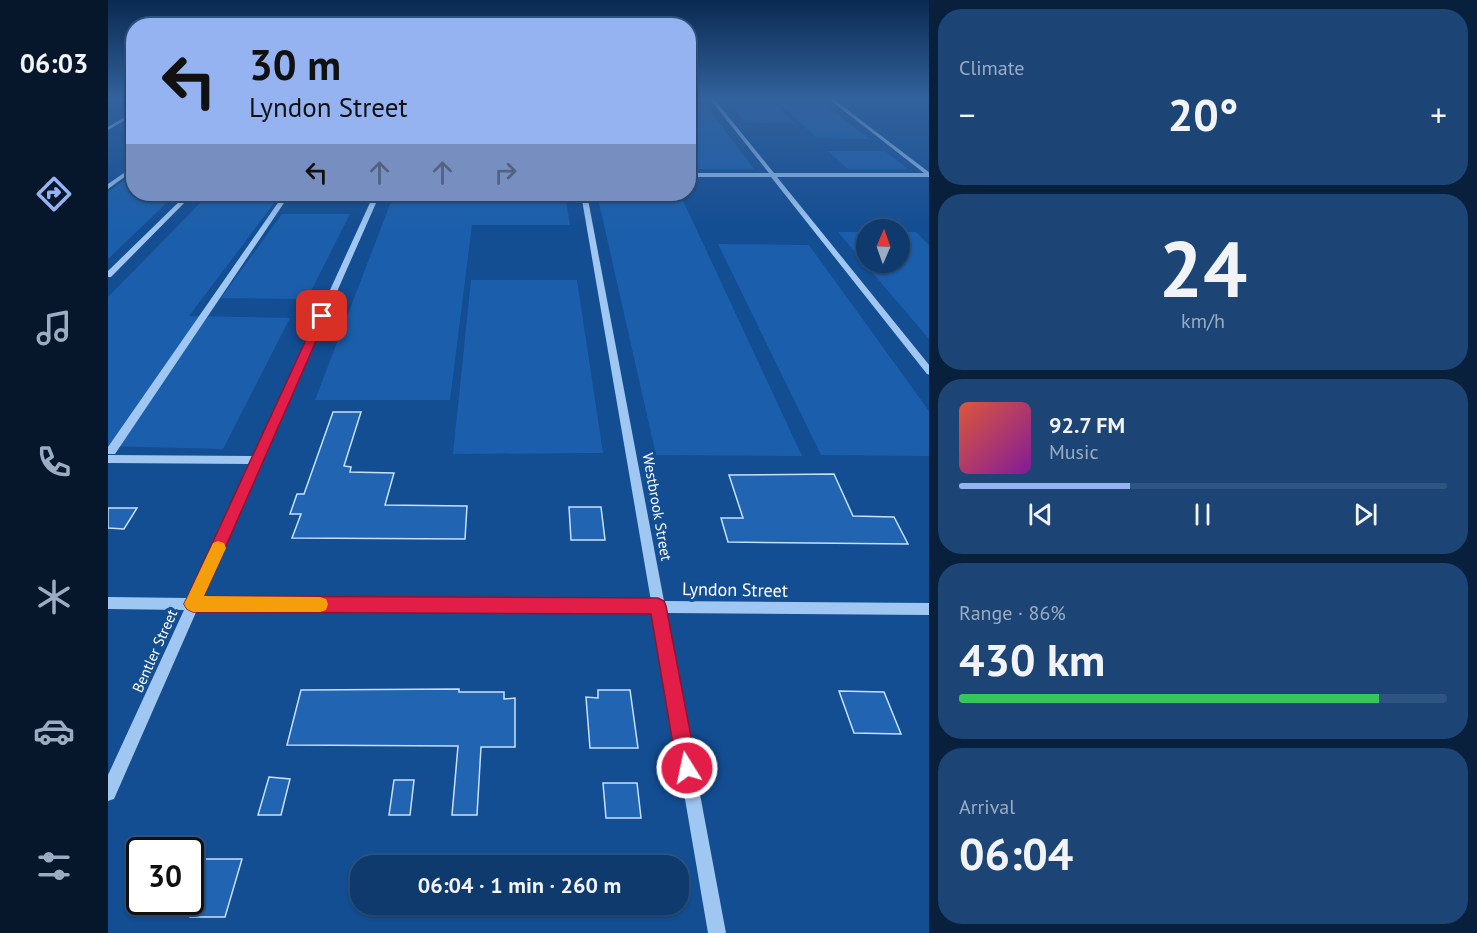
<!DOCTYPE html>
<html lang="en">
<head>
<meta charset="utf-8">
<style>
	body { margin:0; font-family:"PT Sans",sans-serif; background:#1c4576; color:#f1f3f6; height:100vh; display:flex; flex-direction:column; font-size:22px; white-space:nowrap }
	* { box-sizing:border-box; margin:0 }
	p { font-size:20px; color:#9badc2 }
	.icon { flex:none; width:33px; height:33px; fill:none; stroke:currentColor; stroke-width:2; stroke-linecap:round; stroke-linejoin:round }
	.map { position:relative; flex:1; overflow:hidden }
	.panel { display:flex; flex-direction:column; gap:9px; padding:9px; background:#08203c; width:548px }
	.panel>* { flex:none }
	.top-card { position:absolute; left:18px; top:18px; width:570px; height:183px; border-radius:24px; box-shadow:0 2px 4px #0004,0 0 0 2px #2e5481; background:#95b2f1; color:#111; overflow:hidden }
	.needle { width:39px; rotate:2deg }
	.controls { position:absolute; left:748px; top:219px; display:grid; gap:12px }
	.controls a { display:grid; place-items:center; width:54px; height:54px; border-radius:50%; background:#0e3a6e; box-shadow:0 2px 4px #0004,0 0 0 2px #2e5481; font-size:30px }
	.speed { position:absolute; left:18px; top:837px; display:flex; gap:12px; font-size:30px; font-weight:700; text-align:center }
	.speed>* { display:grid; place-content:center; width:78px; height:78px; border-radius:50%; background:#0e3a6e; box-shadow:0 2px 4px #0004,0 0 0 2px #2e5481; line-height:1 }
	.speed .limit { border:3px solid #111; border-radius:9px; background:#fff; color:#111 }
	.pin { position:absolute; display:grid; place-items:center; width:51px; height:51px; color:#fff; margin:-26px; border-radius:12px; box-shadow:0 3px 9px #0006 }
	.me { position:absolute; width:66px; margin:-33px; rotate:350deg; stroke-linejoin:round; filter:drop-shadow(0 0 4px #0008) }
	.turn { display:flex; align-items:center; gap:21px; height:126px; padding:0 24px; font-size:27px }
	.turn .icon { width:78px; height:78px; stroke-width:2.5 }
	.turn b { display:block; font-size:42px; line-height:51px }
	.lanes { display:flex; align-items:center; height:57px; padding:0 24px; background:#0003; justify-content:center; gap:30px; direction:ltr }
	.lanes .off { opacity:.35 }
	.big { font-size:45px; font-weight:800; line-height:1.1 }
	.panel .card { flex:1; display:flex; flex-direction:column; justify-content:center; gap:9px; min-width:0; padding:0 21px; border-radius:24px; background:#1c4576 }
	.panel .dial { align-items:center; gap:0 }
	.dial b { font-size:78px; line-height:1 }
	.song { display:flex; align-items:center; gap:18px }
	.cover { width:72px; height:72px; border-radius:9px; background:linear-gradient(135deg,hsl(10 70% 55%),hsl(290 70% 35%)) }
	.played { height:6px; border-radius:3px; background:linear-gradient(90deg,#95b2f1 35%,#2e5481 35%) }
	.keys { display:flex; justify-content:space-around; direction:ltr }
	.heat { display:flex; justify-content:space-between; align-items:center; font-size:33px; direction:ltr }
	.charge { height:9px; border-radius:4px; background:linear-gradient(90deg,#34c759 86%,#2e5481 0) }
	.trip { position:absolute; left:242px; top:855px; width:339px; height:60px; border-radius:24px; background:#0e3a6e; box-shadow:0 2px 4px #0004,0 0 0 2px #2e5481; font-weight:800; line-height:60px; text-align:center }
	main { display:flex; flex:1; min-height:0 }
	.tabs { display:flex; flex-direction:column; width:108px; justify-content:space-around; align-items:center; background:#06172c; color:#9badc2 }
	.tabs .icon { width:42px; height:42px }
	.tabs .current { color:#95b2f1 }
	.tabs b { font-size:27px; color:#f1f3f6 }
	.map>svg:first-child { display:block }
	.green { fill:#1b5fac }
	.building { fill:#2164b1; stroke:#c7e0fd; stroke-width:1.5 }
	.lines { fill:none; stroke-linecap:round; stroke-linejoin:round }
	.minor { fill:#a0c7f2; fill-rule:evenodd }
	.route { fill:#e11d48; stroke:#92132f; stroke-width:1.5 }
	.slow { fill:#f59e0b }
	.labels { text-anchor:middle; stroke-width:6; stroke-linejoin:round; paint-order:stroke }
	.street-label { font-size:15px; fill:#fff; stroke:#134d92 }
	.near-street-label { font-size:18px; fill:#fff; stroke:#134d92 }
</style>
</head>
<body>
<main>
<nav class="tabs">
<b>06:03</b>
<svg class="icon current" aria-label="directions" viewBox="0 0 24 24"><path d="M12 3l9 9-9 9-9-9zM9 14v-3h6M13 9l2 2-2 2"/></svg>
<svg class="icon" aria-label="music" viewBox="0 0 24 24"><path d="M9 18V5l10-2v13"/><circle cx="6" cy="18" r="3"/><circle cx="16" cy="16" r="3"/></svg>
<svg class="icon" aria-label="phone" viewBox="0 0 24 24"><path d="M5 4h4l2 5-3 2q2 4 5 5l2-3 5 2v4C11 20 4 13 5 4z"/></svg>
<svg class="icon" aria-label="climate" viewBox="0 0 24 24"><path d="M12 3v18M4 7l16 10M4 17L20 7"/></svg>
<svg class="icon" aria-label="car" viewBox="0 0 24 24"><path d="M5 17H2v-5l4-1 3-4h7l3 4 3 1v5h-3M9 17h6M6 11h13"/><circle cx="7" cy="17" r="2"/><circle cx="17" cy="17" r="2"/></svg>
<svg class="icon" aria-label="filters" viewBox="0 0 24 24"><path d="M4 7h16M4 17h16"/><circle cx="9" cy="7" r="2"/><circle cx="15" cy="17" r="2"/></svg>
</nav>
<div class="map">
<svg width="822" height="933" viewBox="0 0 822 933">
	<rect width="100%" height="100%" fill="#134d92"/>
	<!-- green -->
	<path class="green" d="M581 99H593L646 169H581Z
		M618 99H662L687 123H638Z
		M666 99H711L761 139 709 138Z
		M720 151H777L800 169H740Z
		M15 181H25L26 194H68L0 259V192Z
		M101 194H173L81 316 182 318 115 449 0 446V297Z
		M187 194H252L249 200H182Z
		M286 194H457L462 225H364L342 400H207Z
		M489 194H572L694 456 548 455Z
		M174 214H242L199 299 113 298Z
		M730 232H759V262H792V232H808L821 245V339Z
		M610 244 701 245 821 411V456L713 455Z
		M363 280H469L495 453 345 454Z"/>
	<!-- building -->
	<path class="building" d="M225 412H253L236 466 243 467 242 472 286 473 277 505 359 506 357 539 184 538 193 514H182L189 494H196Z
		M726 474 745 516 786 517 800 544 620 542 613 518H635L621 475Z
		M461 507H493L497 540H463Z
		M0 508H29L16 529 0 528Z
		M351 689V692H396V699L407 698V747H373L369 815H344L350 746 179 745 193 690Z
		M490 690H522L530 748H482L478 697 490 698Z
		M731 691 776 692 793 734 746 733Z
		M161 777 182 779 173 815H150Z
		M286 780H306L302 815H281Z
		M495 783H529L533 818H498Z
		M82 859H134L117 917H82Z"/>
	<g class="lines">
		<!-- minor -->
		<path class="minor" d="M602 99H606L666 173H816L721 99H725L822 173V177H669L822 366V375L819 374 663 177H580V173H661Z
			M26 112V115L0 130V127Z
			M26 166V170L0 189V184Z
			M79 194H85L3 277H0V271Z
			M176 194H182L7 454H0V447Z
			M266 194H272L94 598 543 601 473 194H479L556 601 822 603V615L558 613 618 933H600L545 613 89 610 6 799 0 801V775L76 610 0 609V597L81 598 142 464 0 463V455L146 456Z"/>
	</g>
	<!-- sky -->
	<linearGradient id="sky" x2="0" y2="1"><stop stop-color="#0a2a50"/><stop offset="0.43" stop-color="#33629d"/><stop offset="1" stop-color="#33629d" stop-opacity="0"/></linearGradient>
	<rect width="822" height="230" fill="url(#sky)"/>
	<!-- route -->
	<path class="route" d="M214 313 219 316 96 596 550 598 556 601 558 606 589 768 586 775 579 778 572 775 569 768 543 614 85 612 79 609 76 604 79 598 209 316Z"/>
	<!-- slow -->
	<path class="slow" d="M110 541 116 543 118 548 96 596 212 597 218 599 220 604 218 610 212 612H85L79 609 76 604 79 598 105 543Z"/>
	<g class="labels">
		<!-- street labels -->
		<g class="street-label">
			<text transform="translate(549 507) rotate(80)" y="5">Westbrook Street</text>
			<text transform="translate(47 651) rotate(-66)" y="5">Bentler Street</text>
		</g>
		<!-- near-street labels -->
		<g class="near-street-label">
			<text transform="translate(627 590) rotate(1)" y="6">Lyndon Street</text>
		</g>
	</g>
</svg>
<div class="controls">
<a><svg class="needle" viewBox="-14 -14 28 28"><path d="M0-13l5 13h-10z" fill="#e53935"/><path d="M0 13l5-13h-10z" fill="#9badc2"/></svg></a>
</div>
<div class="speed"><div class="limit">30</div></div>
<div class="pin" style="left:214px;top:316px;background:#d93025"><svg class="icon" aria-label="arrive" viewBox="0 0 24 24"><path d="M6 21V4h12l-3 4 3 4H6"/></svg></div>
<svg class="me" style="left:579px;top:768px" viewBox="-20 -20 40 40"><circle r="17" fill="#e11d48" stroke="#fff" stroke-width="3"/><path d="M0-11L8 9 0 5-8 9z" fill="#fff"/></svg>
<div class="trip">06:04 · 1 min · 260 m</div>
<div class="top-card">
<div class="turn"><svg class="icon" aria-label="left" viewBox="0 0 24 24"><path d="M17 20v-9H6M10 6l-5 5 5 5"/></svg><div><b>30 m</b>Lyndon Street</div></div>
<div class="lanes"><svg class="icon" aria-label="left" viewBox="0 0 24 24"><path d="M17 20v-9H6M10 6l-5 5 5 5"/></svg><svg class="icon off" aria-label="ahead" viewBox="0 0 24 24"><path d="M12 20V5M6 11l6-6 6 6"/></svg><svg class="icon off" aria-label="ahead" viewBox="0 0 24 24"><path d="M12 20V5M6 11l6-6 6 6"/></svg><svg class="icon off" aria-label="right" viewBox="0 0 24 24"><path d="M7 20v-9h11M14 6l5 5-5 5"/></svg></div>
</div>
</div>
<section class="panel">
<div class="card"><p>Climate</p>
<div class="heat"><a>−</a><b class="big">20°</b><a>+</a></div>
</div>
<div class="card dial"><b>24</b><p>km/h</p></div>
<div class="card">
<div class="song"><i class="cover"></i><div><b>92.7 FM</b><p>Music</p></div></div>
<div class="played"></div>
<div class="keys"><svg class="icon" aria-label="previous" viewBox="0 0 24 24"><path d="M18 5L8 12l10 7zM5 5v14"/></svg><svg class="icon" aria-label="pause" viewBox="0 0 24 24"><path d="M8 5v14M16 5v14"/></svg><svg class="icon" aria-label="next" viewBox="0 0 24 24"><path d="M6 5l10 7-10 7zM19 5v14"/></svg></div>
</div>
<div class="card"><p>Range · 86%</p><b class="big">430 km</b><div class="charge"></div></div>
<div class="card"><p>Arrival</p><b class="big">06:04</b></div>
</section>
</main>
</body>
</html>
